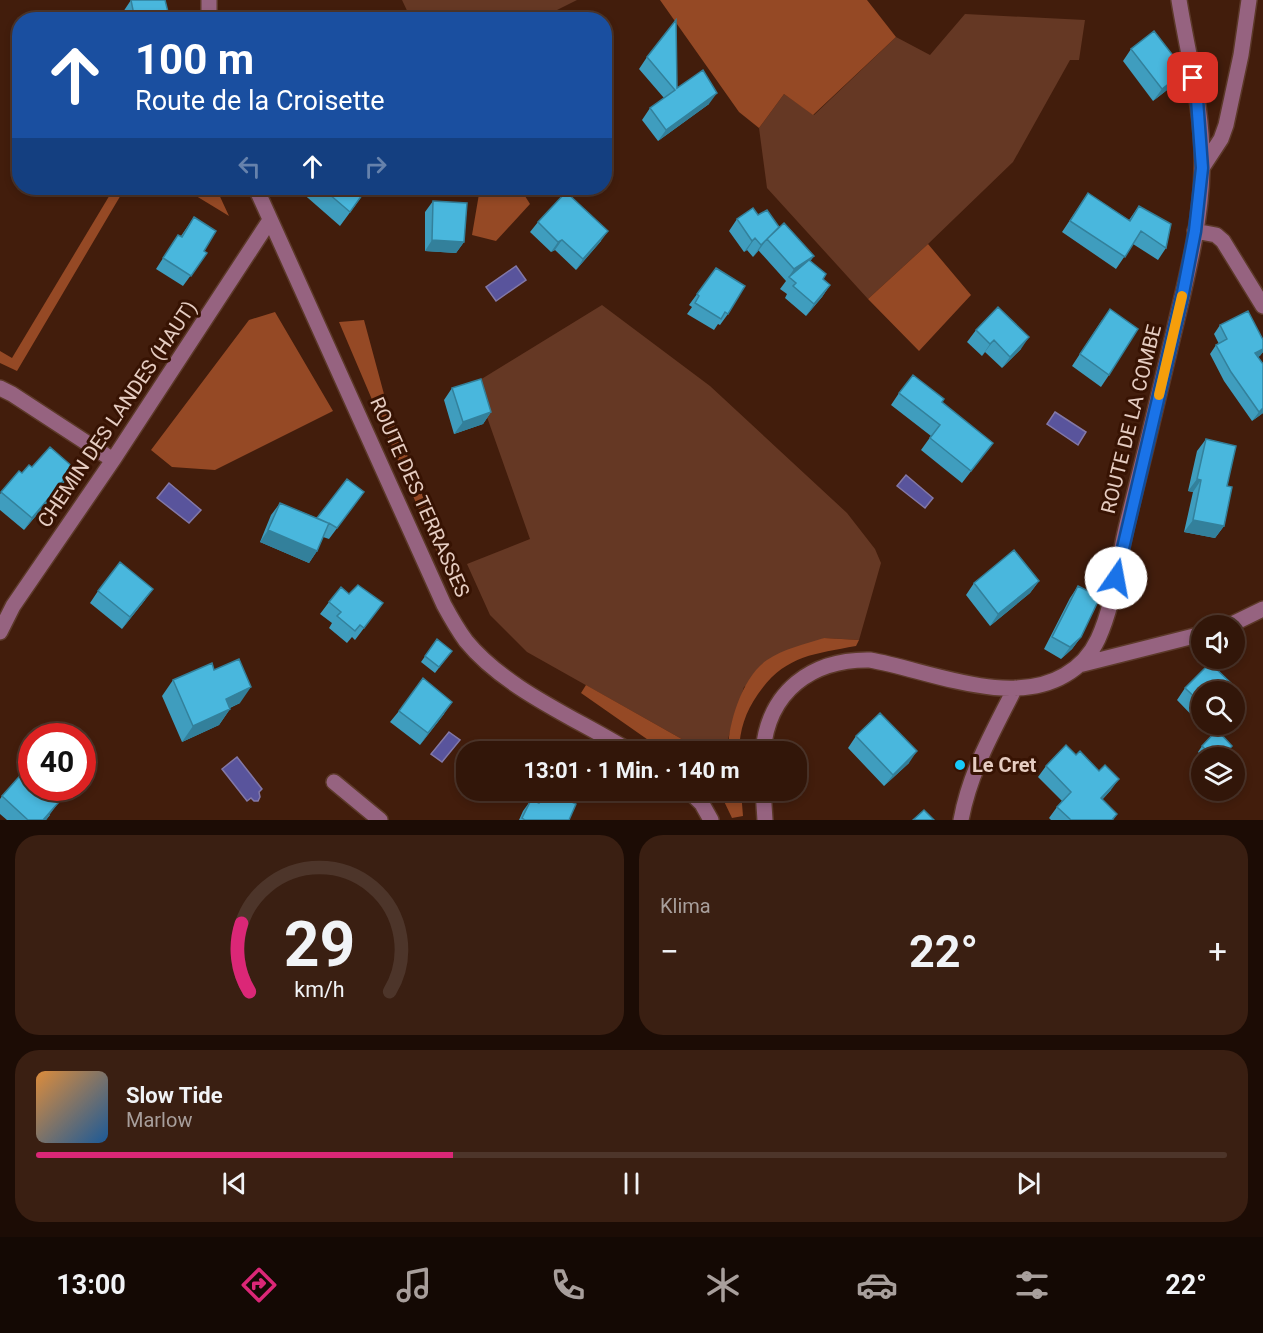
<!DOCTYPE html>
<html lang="de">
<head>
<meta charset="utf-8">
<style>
	body { margin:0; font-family:Roboto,sans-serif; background:#3a1f12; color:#f1f3f6; height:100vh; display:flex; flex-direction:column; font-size:22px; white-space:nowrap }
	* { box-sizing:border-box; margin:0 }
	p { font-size:20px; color:#a89f9c }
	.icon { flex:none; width:33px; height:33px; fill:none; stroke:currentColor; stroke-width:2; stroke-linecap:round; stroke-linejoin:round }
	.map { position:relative; height:820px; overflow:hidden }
	.details { display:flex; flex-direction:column; gap:15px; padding:15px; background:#1c0c05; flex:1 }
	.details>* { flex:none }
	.hud { position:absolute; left:12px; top:12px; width:600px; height:183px; border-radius:24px; box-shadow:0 3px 9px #0003,0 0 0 2px #4d352a; background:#1a4fa0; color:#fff; overflow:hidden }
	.controls { position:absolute; left:1191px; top:615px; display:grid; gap:12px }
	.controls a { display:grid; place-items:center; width:54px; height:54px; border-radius:50%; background:#321609; box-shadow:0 3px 9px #0003,0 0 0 2px #4d352a; font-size:30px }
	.speed { position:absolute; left:18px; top:723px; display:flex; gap:12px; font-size:30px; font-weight:700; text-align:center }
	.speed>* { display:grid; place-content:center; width:78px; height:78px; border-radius:50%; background:#321609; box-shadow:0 3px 9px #0003,0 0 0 2px #4d352a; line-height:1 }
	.speed .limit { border:9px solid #d22; background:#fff; color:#111 }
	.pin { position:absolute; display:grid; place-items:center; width:51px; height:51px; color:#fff; margin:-26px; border-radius:12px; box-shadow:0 3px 9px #0006 }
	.me { position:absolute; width:66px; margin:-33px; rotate:12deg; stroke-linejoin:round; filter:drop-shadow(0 0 4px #0008) }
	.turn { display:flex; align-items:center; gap:21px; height:126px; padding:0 24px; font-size:27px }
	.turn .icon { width:78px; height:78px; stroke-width:2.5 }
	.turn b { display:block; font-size:42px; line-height:51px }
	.lanes { display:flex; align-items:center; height:57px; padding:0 24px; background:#0003; justify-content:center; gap:30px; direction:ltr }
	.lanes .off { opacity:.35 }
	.big { font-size:45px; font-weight:700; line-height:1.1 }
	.details .tile { flex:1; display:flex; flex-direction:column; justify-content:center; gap:9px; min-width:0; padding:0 21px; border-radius:24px; background:#3a1f12 }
	.details .dial { align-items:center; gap:0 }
	.dial svg { height:156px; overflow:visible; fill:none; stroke:#4d352a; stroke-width:7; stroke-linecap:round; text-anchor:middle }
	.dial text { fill:#f1f3f6; stroke:none }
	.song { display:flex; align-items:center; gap:18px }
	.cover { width:72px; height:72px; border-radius:9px; background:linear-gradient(135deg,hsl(30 70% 55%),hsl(210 70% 35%)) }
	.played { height:6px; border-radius:3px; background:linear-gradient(90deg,#db2777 35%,#4d352a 35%) }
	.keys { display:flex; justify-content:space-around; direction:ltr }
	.heat { display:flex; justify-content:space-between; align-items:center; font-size:33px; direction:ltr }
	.details .tiles { flex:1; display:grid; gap:15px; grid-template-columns:1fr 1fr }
	.tile:last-child { grid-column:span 2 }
	.trip { position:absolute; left:456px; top:741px; width:351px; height:60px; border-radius:24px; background:#321609; box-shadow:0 3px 9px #0003,0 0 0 2px #4d352a; font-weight:700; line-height:60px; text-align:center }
	.tabs { display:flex; height:96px; justify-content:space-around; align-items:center; background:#140904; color:#a89f9c }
	.tabs .icon { width:42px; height:42px }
	.tabs .on { color:#db2777 }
	.tabs b { font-size:27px; color:#f1f3f6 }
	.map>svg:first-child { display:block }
	.green { fill:#653824 }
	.forest { fill:#954925 }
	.water { fill:#59549c; stroke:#8378a7; stroke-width:1.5 }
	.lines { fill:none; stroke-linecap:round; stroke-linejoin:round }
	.minor-casing { stroke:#5c3929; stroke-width:18 }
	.minor { stroke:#966380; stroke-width:15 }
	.wall { fill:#3f9dbe }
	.shaded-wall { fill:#33809b }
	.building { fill:#49b7dd; stroke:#33809b; stroke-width:1.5 }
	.route-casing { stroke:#114b97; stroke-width:15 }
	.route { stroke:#1a73e8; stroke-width:10 }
	.slow { stroke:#f59e0b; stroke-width:10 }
	.poi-dot { fill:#17cafb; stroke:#371303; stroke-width:2 }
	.labels { text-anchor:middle; stroke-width:6; stroke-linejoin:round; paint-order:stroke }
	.street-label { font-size:20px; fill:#e6cdc2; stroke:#371303 }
	.poi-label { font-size:20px; font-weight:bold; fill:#e6cdc2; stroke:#371303; text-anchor:start }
</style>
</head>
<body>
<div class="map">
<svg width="1263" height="820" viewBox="0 0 1263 820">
	<rect width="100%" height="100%" fill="#421d0c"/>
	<!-- green -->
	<path class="green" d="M402 0H577L539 19H411Z
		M965 14 1085 20 1079 60H1070L1013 162 928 244 868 299 767 188 759 128 784 94 814 115 896 37 930 55Z
		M602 305 710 386 847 513 875 549 881 563 859 640 824 638 744 687 728 739V752L703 751 527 652 490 615 467 564 530 539 475 383Z"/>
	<!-- forest -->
	<path class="forest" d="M660 0H867L896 37 813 115 784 94 759 128 739 112Z
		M114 188H125L17 371 0 363V351L12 358Z
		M183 188H216L229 216Z
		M480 188H520L530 204 496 241 472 235Z
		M928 244 971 295 919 351 868 299Z
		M275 312 333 411 215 470 172 467 151 450 249 320Z
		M364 320 388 409 415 474 446 562 442 564 339 322Z
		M824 638 859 640 856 646C813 654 784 656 758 694 745 713 740 729 739 751H728C728 723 743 676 767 660 783 649 805 644 824 638Z
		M586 685 703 751H664L581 693Z
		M716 791H741L743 816 732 818 721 795Z"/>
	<!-- water -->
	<path class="water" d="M516 266 526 280 496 301 486 287Z
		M1055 412 1086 432 1078 445 1047 424Z
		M906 475 933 498 925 508 897 486Z
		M169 483 201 510 189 523 157 498Z
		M449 732 460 740 442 762 431 754Z
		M237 757 262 789 259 792 260 797 258 801H254L251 798 247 801 222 769Z"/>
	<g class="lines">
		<!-- minor casing -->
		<g class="minor-casing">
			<path id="minor" d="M209 0V20
				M1202 168 1221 139 1226 125 1241 55 1249 0
				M256 188 444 605C451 618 458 630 466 641 506 690 578 719 631 752
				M1195 231 1216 235 1223 241 1263 306
				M0 388 12 394 113 460
				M1228 626 1263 609
				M0 632 13 606 113 460 270 220
				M1079 665 1202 634
				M763 752C768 691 812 659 870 660 928 670 1009 708 1065 675 1079 667 1091 654 1098 639 1115 602 1118 559 1128 520 1144 456 1160 391 1175 327 1187 276 1201 223 1202 170 1204 113 1188 56 1179 0
				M334 782 380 820
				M688 790 702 804 711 820
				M763 790 765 820
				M961 820C970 771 993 732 1015 688"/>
		</g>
		<!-- minor -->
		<use href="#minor" class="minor"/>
	</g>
	<!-- wall -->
	<path class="wall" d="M131 0 170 20H124L123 12Z
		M1131 49 1185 71 1176 83 1153 101 1123 61Z
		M647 57 677 88 709 104 658 141 642 120 650 108 664 98 639 69Z
		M303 188H368L340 226 300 191Z
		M1088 193 1129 220 1139 206 1166 248 1158 260 1133 244 1116 269 1062 232Z
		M433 201 464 242 456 253 425 251V212Z
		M758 215 779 227 811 261 823 279 830 285 822 297 806 316 785 298 787 294 780 289 786 281 759 251V250L753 257 747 250 744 252 729 231 737 219Z
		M194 217 204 251 207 253 183 286 156 269 178 235 181 236Z
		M538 222 601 241 576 270 555 250 551 252 530 232Z
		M716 268 728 314 720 325 718 324 714 330 687 314 692 307 689 305Z
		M1102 320 1109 375 1101 387 1072 366Z
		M1220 325 1263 340V352L1258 357 1263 413 1252 421 1224 381 1210 354 1216 345 1219 344 1214 334Z
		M976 330 1021 349 1002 368 985 352 982 356 967 342Z
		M452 388 491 412 483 424 454 434 444 400Z
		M899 393 993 443 962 483 921 450 931 436 891 405Z
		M1206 439 1227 486 1224 526 1215 538 1184 532 1193 492 1188 491 1197 451Z
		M32 467 74 468 66 480 24 530 0 510V494L19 471 22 473Z
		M364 492 329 539 323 537 317 551 309 563 260 542 271 515 280 503 317 518Z
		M1039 581 1030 593 990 626 966 595 974 583Z
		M1078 586 1081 637 1072 649 1061 659 1044 649 1070 598Z
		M98 591 145 600 122 629 90 603Z
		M349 594 383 603 355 640 352 637 347 643 329 628 332 623 320 614 329 602Z
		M437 639 452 651 435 673 421 662Z
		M214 670 240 703 230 708V709L219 725 182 742 162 696 173 680Z
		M1185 688 1202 692V724H1207L1204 728 1177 700Z
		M399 711 444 714 420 745 390 722Z
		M856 736 909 763 884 786 848 748Z
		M1202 746H1232L1223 758H1203L1198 752Z
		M1046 766 1111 790 1102 800 1117 814 1113 820H1051L1049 818 1057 807 1062 801 1038 777Z
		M543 790 569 820H519L523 811 531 800 536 801Z
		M2 796 50 815 46 820H7L0 814V799Z"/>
	<!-- shaded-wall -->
	<path class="shaded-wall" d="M1185 71 1176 83 1153 101 1162 89Z
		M717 93 709 104 658 141 666 130Z
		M779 227 767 239 759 250 753 257 761 245Z
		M608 231 601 241 576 270 583 259Z
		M755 238 747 250 744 252 752 241Z
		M432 240 464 242 456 253 425 251Z
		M562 240 555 250 551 252 558 242Z
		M814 256 806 268 789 277 786 281 794 269Z
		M830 285 822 297 806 316 814 304Z
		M1029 337 1021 349 1002 368 1010 357Z
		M994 340 982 356 990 344Z
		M1263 349V352L1260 356 1249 362 1255 353Z
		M1263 408V413L1252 421 1259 412Z
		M491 412 483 424 454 434 463 422Z
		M74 468 66 480 24 530 32 518Z
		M1197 479 1201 480 1193 492 1188 491Z
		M1193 520 1224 526 1215 538 1184 532Z
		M268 530 317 551 309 563 260 542Z
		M1039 581 1030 593 990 626 998 614Z
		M153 589 145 600 122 629 130 617Z
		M1081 637 1072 649 1061 659 1070 647Z
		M251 687 240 703 215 714 226 699Z
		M452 702 444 714 420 745 428 733Z
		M230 709 219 725 182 742 193 726Z
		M917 751 909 763 884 786 893 775Z
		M1119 779 1111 790 1093 809 1101 798Z
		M58 803 46 820H43Z"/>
	<!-- building -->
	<path class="building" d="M131 0H165L170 20H135Z
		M676 20 677 88 703 70 717 93 666 130 650 108 675 90 647 57Z
		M1154 31 1185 71 1162 89 1131 49Z
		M322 188H367L350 212Z
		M566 192 608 231 583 259 562 240 558 242 538 222Z
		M1088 193 1130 221 1139 206 1171 224 1166 248 1141 231 1125 257 1070 221Z
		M433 201 467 203 464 242 432 240Z
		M753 208 758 215 767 210 779 227 761 245 755 238 752 241 737 219Z
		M194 217 216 231 204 251 207 253 191 276 163 258 178 235 182 237Z
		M784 223 814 256 794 269 767 239Z
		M809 260 826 274 823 279 830 285 814 304 793 286 796 283 789 277Z
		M716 268 745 286 728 314 725 312 721 319 695 303 699 296 697 294Z
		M998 307 1029 337 1010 357 994 340 990 344 976 330Z
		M1110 309 1138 329 1109 375 1080 354Z
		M1248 311 1263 340V349L1255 353 1263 364V408L1259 412 1231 372 1216 345 1227 339 1220 325Z
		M913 375 944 399 942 402 993 443 971 471 930 438 940 425 899 393Z
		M481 379 491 412 463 422 452 388Z
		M1206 439 1236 446 1227 486 1232 487 1224 526 1193 520 1201 480 1197 479Z
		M50 447 74 468 32 518 1 492 19 471 22 473 29 465 32 467Z
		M347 479 364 492 337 528 329 523 317 551 268 530 280 503 328 523 317 518Z
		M1014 550 1039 581 998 614 974 583Z
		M120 562 153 589 130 617 98 591Z
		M358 585 383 603 364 628 360 625 355 631 337 616 341 612 329 602 341 587 349 594Z
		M1078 586 1100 597 1081 637 1070 647 1052 637Z
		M437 639 452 651 439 667 425 656Z
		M239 659 251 687 226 699 230 709 193 726 173 680 212 663 214 670Z
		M1210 663 1238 690 1234 693V692H1202V704L1185 688Z
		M423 678 452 702 428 733 399 711Z
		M880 713 917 751 893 775 856 736Z
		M1217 730 1232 746 1221 758H1214L1202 746Z
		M1066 745 1076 755 1080 751 1099 771 1105 765 1119 779 1101 798 1117 814 1112 820H1071L1057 807 1071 792 1046 766Z
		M25 770 32 776V788H43L58 803 43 820H28L2 796Z
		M544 790H547L576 804 569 820H525L522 818 531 800 539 803Z
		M924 810 934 820H913Z"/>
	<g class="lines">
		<!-- route casing -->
		<g class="route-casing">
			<path id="route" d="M1116 578 1183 293 1195 231 1202 168 1197 99 1193 78"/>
		</g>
		<!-- route -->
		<use href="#route" class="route"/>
		<!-- slow -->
		<path class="slow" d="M1159 395 1182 296"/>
	</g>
	<!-- markers -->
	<circle class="poi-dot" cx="960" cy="765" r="6"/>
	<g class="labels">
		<!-- street labels -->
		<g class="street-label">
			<text transform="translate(117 414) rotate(-56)" y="7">CHEMIN DES LANDES (HAUT)</text>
			<text transform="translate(1131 419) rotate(-76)" y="7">ROUTE DE LA COMBE</text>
			<text transform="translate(420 497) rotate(66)" y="7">ROUTE DES TERRASSES</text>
		</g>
		<!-- poi labels -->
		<g class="poi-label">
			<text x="972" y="772">Le Cret</text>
		</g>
	</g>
</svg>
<div class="controls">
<a><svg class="icon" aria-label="sound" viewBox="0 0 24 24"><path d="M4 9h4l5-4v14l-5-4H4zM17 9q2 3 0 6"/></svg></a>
<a><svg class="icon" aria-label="search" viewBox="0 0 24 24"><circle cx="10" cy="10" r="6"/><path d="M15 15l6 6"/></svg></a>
<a><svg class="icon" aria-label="layers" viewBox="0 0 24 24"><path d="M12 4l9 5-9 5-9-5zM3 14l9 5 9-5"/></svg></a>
</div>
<div class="speed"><div class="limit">40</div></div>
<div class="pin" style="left:1193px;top:78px;background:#d93025"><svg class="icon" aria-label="arrive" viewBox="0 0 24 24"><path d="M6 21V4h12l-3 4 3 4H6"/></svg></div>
<svg class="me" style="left:1116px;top:578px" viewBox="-20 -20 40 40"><circle r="19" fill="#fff"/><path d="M0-13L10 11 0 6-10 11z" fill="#1a73e8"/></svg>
<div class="trip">13:01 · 1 Min. · 140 m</div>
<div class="hud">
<div class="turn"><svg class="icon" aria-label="ahead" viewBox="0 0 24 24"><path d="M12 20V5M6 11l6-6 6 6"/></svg><div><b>100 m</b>Route de la Croisette</div></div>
<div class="lanes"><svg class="icon off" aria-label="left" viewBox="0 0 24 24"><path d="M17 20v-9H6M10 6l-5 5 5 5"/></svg><svg class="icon" aria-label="ahead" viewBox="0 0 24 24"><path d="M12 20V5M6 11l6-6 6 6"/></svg><svg class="icon off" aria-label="right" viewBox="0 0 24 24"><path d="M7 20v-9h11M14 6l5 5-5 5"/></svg></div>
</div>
</div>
<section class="details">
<div class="tiles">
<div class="tile dial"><svg viewBox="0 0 100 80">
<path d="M14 69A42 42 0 1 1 86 69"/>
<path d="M14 69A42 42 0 0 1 10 34" stroke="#db2777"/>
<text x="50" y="56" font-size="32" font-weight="700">29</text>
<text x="50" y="72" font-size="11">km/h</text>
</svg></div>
<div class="tile"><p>Klima</p>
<div class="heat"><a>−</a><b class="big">22°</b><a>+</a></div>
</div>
<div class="tile">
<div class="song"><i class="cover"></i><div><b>Slow Tide</b><p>Marlow</p></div></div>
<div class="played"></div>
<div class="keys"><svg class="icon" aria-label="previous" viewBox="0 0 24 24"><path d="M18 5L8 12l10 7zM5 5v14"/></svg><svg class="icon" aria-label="pause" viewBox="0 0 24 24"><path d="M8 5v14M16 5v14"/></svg><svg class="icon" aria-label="next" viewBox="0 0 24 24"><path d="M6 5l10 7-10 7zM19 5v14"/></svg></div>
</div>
</div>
</section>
<nav class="tabs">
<b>13:00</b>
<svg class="icon on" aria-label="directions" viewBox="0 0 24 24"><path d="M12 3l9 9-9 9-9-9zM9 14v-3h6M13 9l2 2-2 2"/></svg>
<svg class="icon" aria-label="music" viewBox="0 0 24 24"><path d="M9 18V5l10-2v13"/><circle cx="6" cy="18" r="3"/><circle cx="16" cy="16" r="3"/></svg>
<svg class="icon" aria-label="phone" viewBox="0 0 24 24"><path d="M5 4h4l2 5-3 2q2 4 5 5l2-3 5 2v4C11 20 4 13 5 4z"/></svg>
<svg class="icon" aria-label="climate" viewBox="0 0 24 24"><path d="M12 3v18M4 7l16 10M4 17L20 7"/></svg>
<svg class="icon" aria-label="car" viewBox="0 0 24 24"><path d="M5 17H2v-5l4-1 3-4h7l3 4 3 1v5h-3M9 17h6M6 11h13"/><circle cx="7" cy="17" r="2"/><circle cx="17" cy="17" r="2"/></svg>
<svg class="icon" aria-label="filters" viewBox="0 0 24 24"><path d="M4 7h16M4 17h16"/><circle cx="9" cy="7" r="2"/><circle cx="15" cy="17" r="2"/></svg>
<b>22°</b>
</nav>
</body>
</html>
